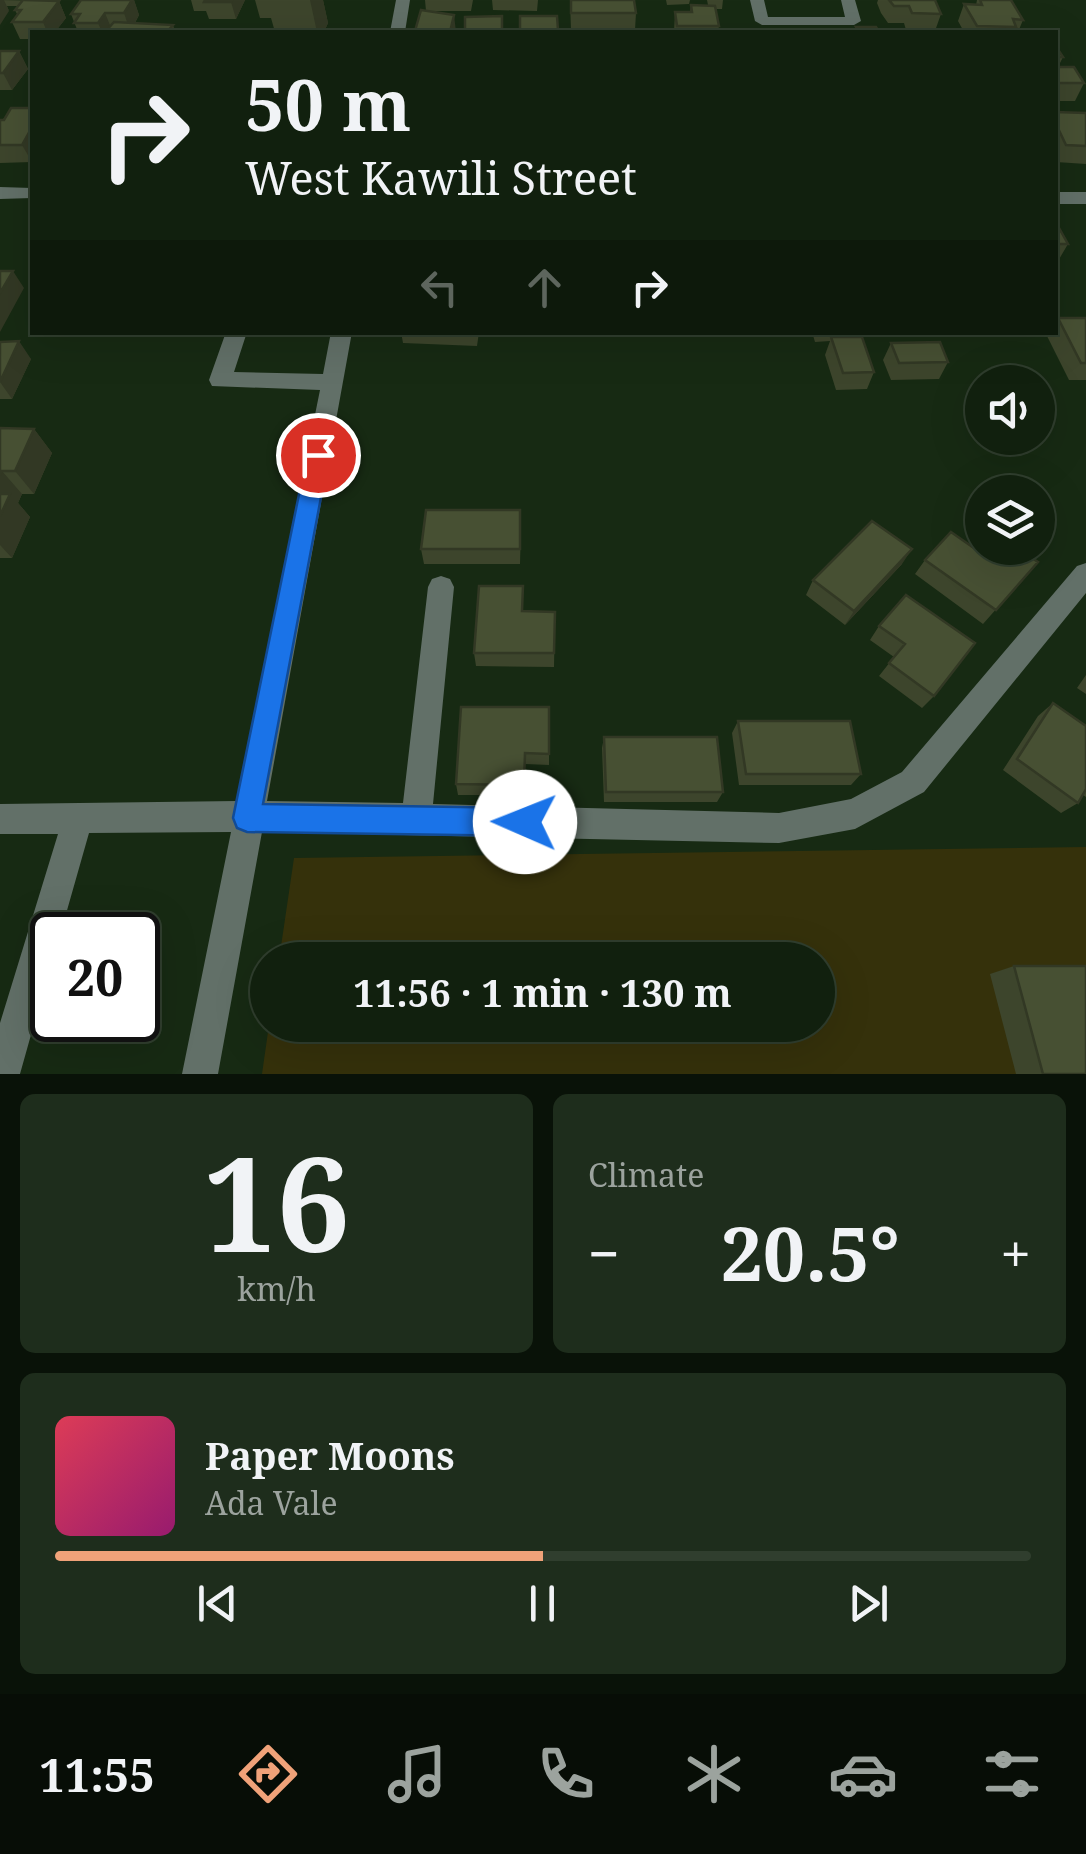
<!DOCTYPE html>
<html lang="en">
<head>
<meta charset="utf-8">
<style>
	body { margin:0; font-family:"Noto Serif",serif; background:#1e2d1c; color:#f1f3f6; height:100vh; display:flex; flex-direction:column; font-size:38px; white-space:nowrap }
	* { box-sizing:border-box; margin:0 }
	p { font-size:32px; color:#9ca39e }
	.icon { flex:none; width:55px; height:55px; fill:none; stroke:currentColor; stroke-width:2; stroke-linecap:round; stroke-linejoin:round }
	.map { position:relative; height:1074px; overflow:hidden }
	.details { display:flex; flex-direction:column; gap:20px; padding:20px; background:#091208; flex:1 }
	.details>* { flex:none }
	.hud { position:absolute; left:30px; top:30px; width:1028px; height:305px; border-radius:0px; box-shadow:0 10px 40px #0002,0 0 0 2px #303e2e; background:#11200e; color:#f1f3f6; overflow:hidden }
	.controls { position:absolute; left:965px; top:365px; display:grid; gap:20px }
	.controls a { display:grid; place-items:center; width:90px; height:90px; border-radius:50%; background:#11200e; box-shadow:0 10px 40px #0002,0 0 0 2px #303e2e; font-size:50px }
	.speed { position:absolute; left:30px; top:912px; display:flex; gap:20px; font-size:50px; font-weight:700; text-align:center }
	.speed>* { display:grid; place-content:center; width:130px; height:130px; border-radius:50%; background:#11200e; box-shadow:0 10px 40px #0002,0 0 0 2px #303e2e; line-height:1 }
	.speed .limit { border:5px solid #111; border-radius:15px; background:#fff; color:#111 }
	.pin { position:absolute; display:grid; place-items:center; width:85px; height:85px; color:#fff; margin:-42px; border:5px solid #fff; border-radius:50%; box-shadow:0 2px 10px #0007 }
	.me { position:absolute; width:110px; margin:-55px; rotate:271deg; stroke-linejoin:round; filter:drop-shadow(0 0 8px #0008) }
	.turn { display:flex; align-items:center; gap:35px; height:210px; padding:0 50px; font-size:45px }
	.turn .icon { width:130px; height:130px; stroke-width:2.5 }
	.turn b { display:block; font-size:70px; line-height:85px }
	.lanes { display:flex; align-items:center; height:95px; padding:0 50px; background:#0003; justify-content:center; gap:50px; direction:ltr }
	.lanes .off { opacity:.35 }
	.big { font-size:75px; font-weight:700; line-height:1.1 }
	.details .tile { flex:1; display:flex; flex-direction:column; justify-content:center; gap:15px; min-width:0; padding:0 35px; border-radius:15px; background:#1e2d1c }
	.details .dial { align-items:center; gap:0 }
	.dial b { font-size:130px; line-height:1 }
	.song { display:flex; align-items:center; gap:30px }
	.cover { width:120px; height:120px; border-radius:15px; background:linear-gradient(135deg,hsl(350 70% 55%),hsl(320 70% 35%)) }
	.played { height:10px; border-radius:5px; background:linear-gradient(90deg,#f0a279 50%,#303e2e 50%) }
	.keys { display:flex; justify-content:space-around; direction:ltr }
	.heat { display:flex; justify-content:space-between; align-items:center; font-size:55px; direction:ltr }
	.details .tiles { flex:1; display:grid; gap:20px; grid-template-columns:1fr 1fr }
	.tile:last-child { grid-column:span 2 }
	.trip { position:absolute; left:250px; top:942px; width:585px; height:100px; border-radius:50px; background:#11200e; box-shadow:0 10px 40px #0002,0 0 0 2px #303e2e; font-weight:700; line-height:100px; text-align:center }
	.tab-bar { display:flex; height:160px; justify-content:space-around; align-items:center; background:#070d06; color:#9ca39e }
	.tab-bar .icon { width:70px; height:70px }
	.tab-bar .current { color:#f0a279 }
	.tab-bar b { font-size:45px; color:#f1f3f6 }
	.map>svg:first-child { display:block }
	.green { fill:#35310b }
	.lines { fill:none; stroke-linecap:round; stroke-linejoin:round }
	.minor { fill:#627068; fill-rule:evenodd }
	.wall { fill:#3d452c }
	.shaded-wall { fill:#323824 }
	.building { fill:#475033; stroke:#323824; stroke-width:2.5 }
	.route { fill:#1a73e8; stroke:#114b97; stroke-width:2.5 }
</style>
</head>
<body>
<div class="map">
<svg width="1086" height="1074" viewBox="0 0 1086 1074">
	<rect width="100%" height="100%" fill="#172a13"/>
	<!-- green -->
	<path class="green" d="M1086 847V974L1016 1074H262L269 1025H818V960H279L294 858Z"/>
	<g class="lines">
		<!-- minor -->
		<path class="minor" d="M396 0H410L405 32H390Z
			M750 0H764L768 17H845L841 0H855L861 21 854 25H762L755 21Z
			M0 187 32 188V198L0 199Z
			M1055 192H1086V204H1055Z
			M226 332H247L234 372 323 374 331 332H352L267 801 403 803 428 587 432 579 441 576 450 579 454 587 433 804 779 813 851 799 902 772 1077 566 1086 563V593L924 792 855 829 779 843 262 832 218 1074H182L231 832 89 833 60 935H52V960L20 1074H0V1023L58 834H0V804L237 801 320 390 212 386 209 380Z"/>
	</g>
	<!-- wall -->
	<path class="wall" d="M0 0 59 1 66 18 55 32H32V39H20L12 22 17 14 15 10 18 6H7L9 11Z
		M81 0H134L139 15 135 23 173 25 175 32H78L71 14Z
		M191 0H245L236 19H209L206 11H194Z
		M255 0H323L328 23 324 32H275L271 18H260Z
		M425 0H473L471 11H426Z
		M492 0H538L537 11 493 10Z
		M570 0 636 13 635 30H571Z
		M666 0H690L689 4 667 5Z
		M707 0H723L722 9H716L719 26 718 32H674L675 12H690L691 5H708Z
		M878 0H935L941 14 935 31 906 30 904 23H888L881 13 877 3Z
		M977 0H1011L1023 20 1018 32H964L958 21 964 4 976 5Z
		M520 16H557L558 32H520Z
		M1055 45 1063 57 1058 67 1084 83 1075 101H1055Z
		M0 51H19L28 69 12 90H0Z
		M32 108V162L0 163V120Z
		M1055 112 1086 113V164L1056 162Z
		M1055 228 1068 244 1058 261H1055Z
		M1058 318H1086V380H1069L1047 336 1049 332H1055V323Z
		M401 332H479L477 346 403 343Z
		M706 332H746L745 337 706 334Z
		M812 332H848L846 337 874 372 867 389 836 390 825 355 830 341 815 342Z
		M933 332H1000L999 334 934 336Z
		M0 342 31 359 12 399H0Z
		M891 343 948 362 939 379 891 380 883 360Z
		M0 428 34 429 52 453 34 494H22L18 503 30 517 12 558H0Z
		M521 526 520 564H424L421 549Z
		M925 560 1038 562 983 624 915 574Z
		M902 564 845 625 806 595 813 580Z
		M906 595 934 696 922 708 879 676 894 657 870 640 879 626Z
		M523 611 555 612 554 667 476 666 474 653Z
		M1086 675V694L1077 688Z
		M1053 703 1086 726V797L1083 795 1078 803 1061 813 1003 770 1038 716Z
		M549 707V765L525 764V795H458L456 784Z
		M738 721 861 774 851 785H739L732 733Z
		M604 737 723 792 717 802H604L602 748Z
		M1014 966 1086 1074H1016L990 974Z"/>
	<!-- shaded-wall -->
	<path class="shaded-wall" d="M0 0H4L9 11 0 25Z
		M132 0H134L139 15 130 31 124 13Z
		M232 0H245L236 19 231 2Z
		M310 0H323L328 23 324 32H317Z
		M59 1 66 18 55 32H47L43 22Z
		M105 13 112 30 110 32H102L98 23Z
		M454 15 456 32H450Z
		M19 51 28 69 12 90 3 73Z
		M32 127V162L22 145Z
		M13 271 24 288 0 332V293Z
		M19 341 31 359 12 399 0 382Z
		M34 429 52 453 34 494 15 471Z
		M2 471 22 494 18 503 30 517 12 558 0 545V475Z
		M912 549 902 564 845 625 854 611Z"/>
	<!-- building -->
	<path class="building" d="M23 0H24L59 1 43 22H12L21 10H15Z
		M81 0H132L124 13H105L98 23H74L80 14H71Z
		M205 0H232L231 2H204Z
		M571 0H634L636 13H571Z
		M889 0H935L941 14 912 13 909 6H894Z
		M980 0H1011L1023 20 1013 19 1016 27 977 26 964 4 982 5Z
		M691 5 715 6 719 26H677L675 12H692Z
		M421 10 454 15 450 32 415 31Z
		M502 16V31L465 32V17Z
		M520 16H557L558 30H520Z
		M114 22 173 25 167 32H105Z
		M856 27H876L879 32H859Z
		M1055 45 1063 57H1055Z
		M0 51H19L3 73H0Z
		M1055 67H1074L1084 83H1055Z
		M11 108H32V127L22 145H0V120H4Z
		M1055 112 1086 113V146L1066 145 1055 122Z
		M1055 228H1059L1068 244H1055Z
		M0 271H13L0 293Z
		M1058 318H1086V363H1081Z
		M831 337H862L874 372 843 373Z
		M19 341 0 382V342Z
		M940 342 948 362 899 363 891 343Z
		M0 428 34 429 15 471H2L0 475Z
		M0 494H10L0 516Z
		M426 510H520V549H421Z
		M872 521 912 549 854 611 813 580Z
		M951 532 974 548 982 539V548H1017L1038 562 996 610 925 560Z
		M479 586H523L522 611 555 612 554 653H474Z
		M906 595 975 643 934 696 889 663 905 644 879 626Z
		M1053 703 1086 726V789L1078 803 1017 759Z
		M461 707H549V754L525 753 524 785 456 784Z
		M738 721H850L861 774H746Z
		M604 737H717L723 792H606Z
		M1014 966H1086V1074H1043Z"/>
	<!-- route -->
	<path class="route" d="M318 447 329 455 263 804 525 808 535 812 539 822 535 832 525 836 247 832 237 828 233 818 307 455Z"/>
</svg>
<div class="controls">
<a><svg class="icon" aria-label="sound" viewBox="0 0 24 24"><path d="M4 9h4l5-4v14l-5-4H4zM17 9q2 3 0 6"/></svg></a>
<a><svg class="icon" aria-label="layers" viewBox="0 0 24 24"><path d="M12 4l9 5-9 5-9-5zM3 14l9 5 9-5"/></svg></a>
</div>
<div class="speed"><div class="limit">20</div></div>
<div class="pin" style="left:318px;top:455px;background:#d93025"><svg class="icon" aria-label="arrive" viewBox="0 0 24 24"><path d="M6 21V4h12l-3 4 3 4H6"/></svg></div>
<svg class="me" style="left:525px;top:822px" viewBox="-20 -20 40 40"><circle r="19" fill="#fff"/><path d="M0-13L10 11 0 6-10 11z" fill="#1a73e8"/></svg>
<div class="trip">11:56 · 1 min · 130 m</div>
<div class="hud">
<div class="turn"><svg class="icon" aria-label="right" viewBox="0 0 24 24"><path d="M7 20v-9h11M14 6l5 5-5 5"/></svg><div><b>50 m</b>West Kawili Street</div></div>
<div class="lanes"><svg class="icon off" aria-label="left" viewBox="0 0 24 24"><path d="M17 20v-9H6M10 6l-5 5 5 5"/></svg><svg class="icon off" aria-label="ahead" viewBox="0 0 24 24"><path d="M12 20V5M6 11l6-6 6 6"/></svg><svg class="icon" aria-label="right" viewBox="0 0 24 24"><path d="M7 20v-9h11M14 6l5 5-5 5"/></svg></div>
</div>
</div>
<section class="details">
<div class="tiles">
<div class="tile dial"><b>16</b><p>km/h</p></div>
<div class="tile"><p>Climate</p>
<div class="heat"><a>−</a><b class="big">20.5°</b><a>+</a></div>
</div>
<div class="tile">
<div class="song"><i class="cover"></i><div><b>Paper Moons</b><p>Ada Vale</p></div></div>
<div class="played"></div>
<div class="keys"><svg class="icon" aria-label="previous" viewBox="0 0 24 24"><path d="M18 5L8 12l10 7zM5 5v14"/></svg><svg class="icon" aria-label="pause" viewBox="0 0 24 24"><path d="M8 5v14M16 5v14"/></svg><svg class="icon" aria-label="next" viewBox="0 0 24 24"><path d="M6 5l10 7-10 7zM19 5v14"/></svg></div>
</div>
</div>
</section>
<nav class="tab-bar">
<b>11:55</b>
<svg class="icon current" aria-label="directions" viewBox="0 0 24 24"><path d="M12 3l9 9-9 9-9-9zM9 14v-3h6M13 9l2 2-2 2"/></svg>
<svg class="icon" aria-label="music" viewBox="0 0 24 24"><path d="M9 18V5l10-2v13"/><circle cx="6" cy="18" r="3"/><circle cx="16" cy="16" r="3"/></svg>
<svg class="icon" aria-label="phone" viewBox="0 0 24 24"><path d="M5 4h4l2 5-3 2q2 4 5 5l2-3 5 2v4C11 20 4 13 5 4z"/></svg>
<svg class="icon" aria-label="climate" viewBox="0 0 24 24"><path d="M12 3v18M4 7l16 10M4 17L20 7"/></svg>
<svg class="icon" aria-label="car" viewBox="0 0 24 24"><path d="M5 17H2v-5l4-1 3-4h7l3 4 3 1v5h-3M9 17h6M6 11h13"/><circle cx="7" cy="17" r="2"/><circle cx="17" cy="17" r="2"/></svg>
<svg class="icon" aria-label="filters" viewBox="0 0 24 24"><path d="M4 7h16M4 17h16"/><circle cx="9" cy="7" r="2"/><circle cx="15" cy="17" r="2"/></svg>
</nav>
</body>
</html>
